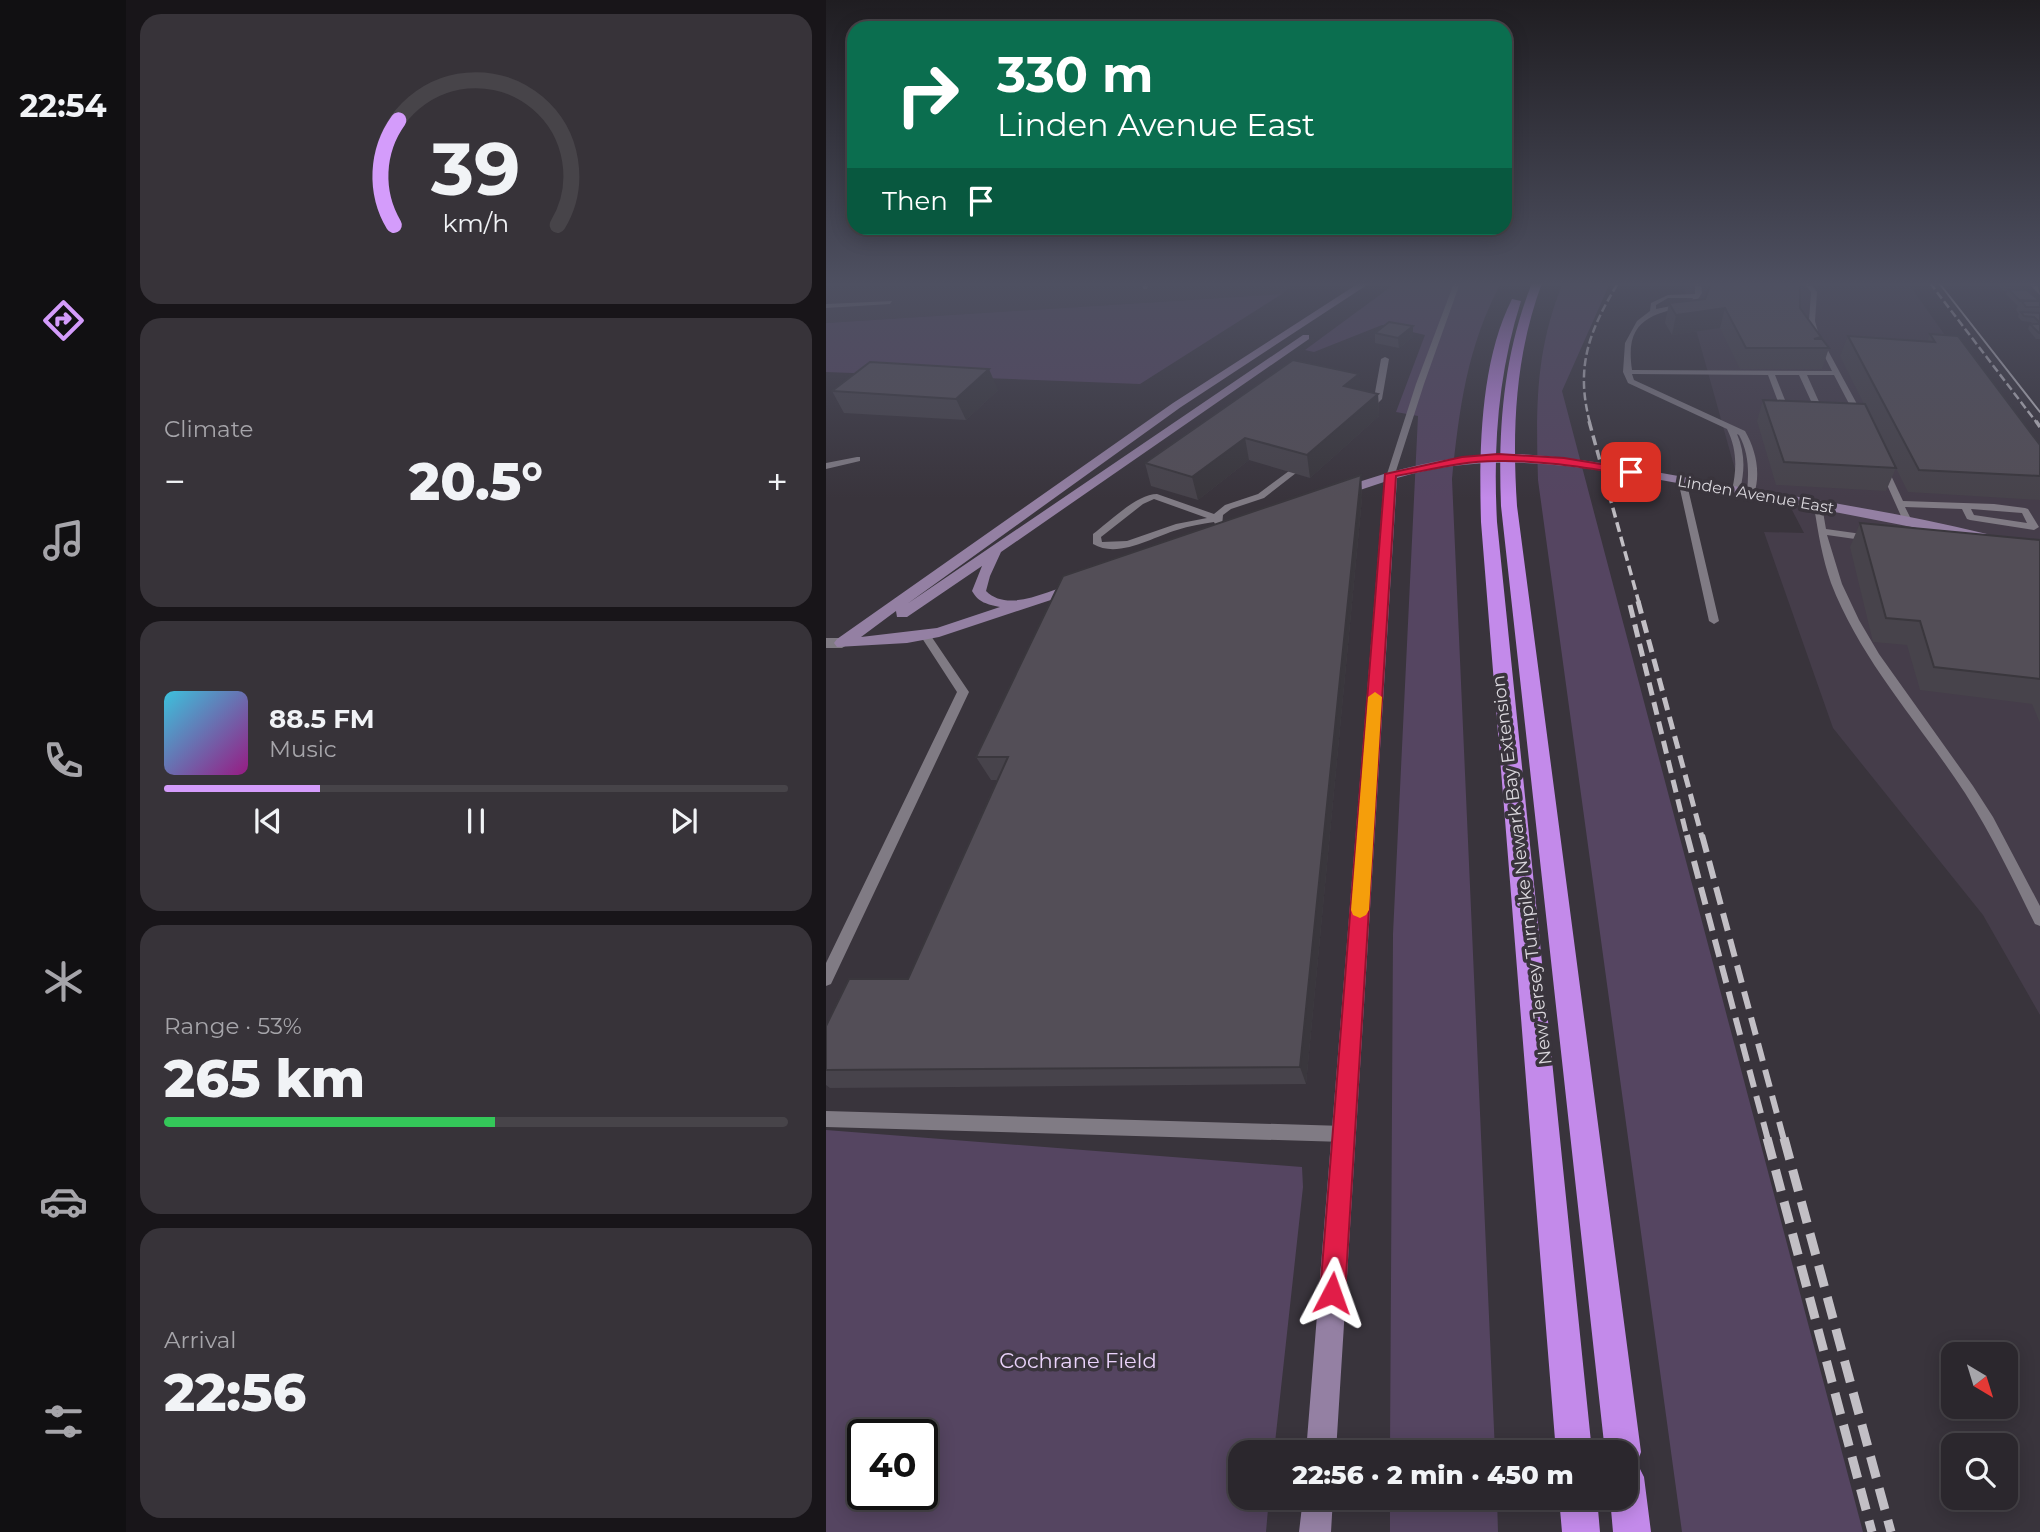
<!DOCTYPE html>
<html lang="en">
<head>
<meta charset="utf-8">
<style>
	body { margin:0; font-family:Montserrat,sans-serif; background:#373339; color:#f1f3f6; height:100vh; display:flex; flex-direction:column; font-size:26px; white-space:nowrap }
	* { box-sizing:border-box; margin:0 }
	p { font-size:23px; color:#a6a5aa }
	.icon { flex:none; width:38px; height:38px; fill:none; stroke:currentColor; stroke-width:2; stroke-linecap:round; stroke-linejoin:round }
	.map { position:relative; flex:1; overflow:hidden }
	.panel { display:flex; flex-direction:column; gap:14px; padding:14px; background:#181519; width:700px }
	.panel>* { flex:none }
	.hud { position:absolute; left:21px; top:21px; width:665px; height:214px; border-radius:21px; box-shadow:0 4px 18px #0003,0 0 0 2px #474449; background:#0b6e4f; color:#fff; overflow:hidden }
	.needle { width:46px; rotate:142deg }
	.tools { position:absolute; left:1115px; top:1342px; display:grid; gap:14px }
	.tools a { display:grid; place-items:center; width:77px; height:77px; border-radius:14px; background:#2b272d; box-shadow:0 4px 18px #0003,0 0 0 2px #474449; font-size:35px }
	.speed { position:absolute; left:21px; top:1419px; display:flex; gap:14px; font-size:35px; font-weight:700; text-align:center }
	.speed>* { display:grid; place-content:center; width:91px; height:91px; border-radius:50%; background:#2b272d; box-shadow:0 4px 18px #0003,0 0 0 2px #474449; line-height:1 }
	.speed .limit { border:4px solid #111; border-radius:10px; background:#fff; color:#111 }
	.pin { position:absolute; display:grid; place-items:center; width:60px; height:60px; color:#fff; margin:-30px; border-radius:14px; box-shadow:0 4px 10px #0006 }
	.me { position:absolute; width:77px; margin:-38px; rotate:4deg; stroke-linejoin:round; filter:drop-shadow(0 0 5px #0008) }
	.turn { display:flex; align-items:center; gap:24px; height:147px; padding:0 35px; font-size:32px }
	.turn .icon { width:91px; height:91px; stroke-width:2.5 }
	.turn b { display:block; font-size:49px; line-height:60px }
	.then { display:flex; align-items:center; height:66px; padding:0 35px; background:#0003; gap:14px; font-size:26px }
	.big { font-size:52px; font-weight:800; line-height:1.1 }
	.panel .widget { flex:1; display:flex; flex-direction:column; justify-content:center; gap:10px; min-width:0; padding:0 24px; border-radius:21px; background:#373339 }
	.panel .dial { align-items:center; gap:0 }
	.dial svg { height:182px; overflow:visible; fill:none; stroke:#474449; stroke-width:7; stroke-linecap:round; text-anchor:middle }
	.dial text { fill:#f1f3f6; stroke:none }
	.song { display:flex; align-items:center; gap:21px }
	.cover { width:84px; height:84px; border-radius:10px; background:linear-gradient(135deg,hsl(190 70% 55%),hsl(310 70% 35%)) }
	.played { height:7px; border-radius:4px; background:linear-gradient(90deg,#d49cfb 25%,#474449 25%) }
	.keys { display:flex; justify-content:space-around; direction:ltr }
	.heat { display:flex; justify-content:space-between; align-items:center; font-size:38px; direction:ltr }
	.charge { height:10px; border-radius:5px; background:linear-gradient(90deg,#34c759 53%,#474449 0) }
	.trip { position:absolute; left:402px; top:1440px; width:410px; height:70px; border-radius:21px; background:#2b272d; box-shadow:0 4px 18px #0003,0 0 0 2px #474449; font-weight:800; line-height:70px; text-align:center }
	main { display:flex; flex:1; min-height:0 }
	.menu { display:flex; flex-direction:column; width:126px; justify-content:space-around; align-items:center; background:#111012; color:#a6a5aa }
	.menu .icon { width:49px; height:49px }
	.menu .selected { color:#d49cfb }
	.menu b { font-size:32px; color:#f1f3f6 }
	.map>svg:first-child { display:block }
	.built { fill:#453d4a }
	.green { fill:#554561; fill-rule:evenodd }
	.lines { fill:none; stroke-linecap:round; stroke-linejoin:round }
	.lane { fill:#807b84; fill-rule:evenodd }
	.street { fill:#807b84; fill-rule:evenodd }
	.secondary { fill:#9480a3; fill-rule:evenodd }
	.highway { fill:#c38aea; fill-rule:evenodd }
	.tram { stroke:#c2bfc5; stroke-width:2 }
	.rail-far4 { stroke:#c2bfc5; stroke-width:2.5; stroke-dasharray:8 3.5; stroke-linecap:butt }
	.rail-far3 { stroke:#c2bfc5; stroke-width:3.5; stroke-dasharray:10 5; stroke-linecap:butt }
	.rail-far2 { stroke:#c2bfc5; stroke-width:5; stroke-dasharray:13 7; stroke-linecap:butt }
	.rail-far1 { stroke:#c2bfc5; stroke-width:6; stroke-dasharray:18 9; stroke-linecap:butt }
	.rail { stroke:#c2bfc5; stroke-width:9; stroke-dasharray:22 11; stroke-linecap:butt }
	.wall { fill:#47434b }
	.shaded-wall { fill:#3a373d }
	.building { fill:#534e57; stroke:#3a373d; stroke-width:2 }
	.route { fill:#e11d48; stroke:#92132f; stroke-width:2 }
	.slow { fill:#f59e0b }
	.labels { text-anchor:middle; stroke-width:7; stroke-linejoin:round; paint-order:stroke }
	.far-street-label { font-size:16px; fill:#dad7dd; stroke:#39343c }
	.street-label { font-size:18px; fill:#dad7dd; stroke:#39343c }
	.near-park-label { font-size:21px; fill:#ead3fb; stroke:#39343c }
</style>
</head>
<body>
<main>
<nav class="menu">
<b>22:54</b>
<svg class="icon selected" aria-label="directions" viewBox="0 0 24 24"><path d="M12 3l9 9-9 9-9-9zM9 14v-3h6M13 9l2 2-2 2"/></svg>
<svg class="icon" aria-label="music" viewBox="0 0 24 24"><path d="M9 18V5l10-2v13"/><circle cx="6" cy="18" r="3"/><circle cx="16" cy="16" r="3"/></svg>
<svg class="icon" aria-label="phone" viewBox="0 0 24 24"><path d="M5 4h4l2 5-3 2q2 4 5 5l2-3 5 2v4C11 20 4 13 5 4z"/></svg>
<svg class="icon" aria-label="climate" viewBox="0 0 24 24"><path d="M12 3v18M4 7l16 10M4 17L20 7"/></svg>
<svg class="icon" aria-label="car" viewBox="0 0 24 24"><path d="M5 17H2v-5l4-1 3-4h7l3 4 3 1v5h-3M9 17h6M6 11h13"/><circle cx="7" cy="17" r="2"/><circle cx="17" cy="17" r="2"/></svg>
<svg class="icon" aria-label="filters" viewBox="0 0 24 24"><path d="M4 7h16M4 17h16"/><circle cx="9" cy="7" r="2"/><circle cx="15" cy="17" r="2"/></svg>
</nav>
<section class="panel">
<div class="widget dial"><svg viewBox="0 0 100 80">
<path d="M14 69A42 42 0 1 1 86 69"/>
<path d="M14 69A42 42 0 0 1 16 23" stroke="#d49cfb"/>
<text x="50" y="56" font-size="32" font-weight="700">39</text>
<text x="50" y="72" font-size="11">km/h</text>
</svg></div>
<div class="widget"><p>Climate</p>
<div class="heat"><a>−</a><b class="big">20.5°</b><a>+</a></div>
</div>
<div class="widget">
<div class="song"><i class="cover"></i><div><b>88.5 FM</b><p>Music</p></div></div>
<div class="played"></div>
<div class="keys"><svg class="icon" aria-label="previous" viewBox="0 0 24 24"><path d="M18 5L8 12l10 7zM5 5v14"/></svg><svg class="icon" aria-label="pause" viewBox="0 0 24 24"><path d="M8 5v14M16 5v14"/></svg><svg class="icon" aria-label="next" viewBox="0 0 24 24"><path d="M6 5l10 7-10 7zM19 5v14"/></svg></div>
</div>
<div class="widget"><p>Range · 53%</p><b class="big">265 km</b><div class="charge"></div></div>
<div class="widget"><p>Arrival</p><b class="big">22:56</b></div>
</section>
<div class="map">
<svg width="1214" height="1532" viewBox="0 0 1214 1532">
	<rect width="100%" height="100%" fill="#39343c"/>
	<!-- built -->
	<path class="built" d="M0 283H469L456 294 0 323Z
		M857 283H1082L1214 469V1015L1157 915 1007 728 938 532 978 533 966 510 915 491Z"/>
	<!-- green -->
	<path class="green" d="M570 283H675C641 346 633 410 626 479L669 1452H564L567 934 592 416 570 412 599 335 556 325 488 352 479 350Z
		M737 283H784L736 391 1037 1532H856L712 480C710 409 709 350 737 283Z
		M456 294 314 384 0 372V323Z
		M0 1130 476 1167 477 1187 448 1452H415V1498H443L440 1532H0ZM37 1435H96V1494H37Z
		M564 1498H671L672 1532H564Z"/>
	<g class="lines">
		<!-- lane -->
		<path class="lane" d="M317 283H323L321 289H317Z
			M628 283H634L598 384 569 474 562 476 561 474 590 384Z
			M869 283H875L876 293 869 304C828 314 798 317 806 370L1006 371 986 332 983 321 985 292 978 283H984L991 292 989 321 992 332 1038 417 1031 419 1008 375H981L998 413 990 418 986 416 990 412 973 375H949L965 415 961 417 957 415 942 375 806 374 808 380 919 431C930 450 935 473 928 494L921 492C923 472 923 453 913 435L911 434C919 453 919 470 914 490L910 493 906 490C911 469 911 449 901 429L802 383 797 372 799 343 811 321 824 311 825 303 842 295 869 294ZM842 298H867L865 302 830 309V305Z
			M66 301 64 304 0 308V304Z
			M559 357 563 359 556 399 546 409H540V405L548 398 555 359Z
			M31 457H34V461L0 469V463Z
			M1058 466 1062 469 1077 501 1168 504 1199 508 1202 509 1213 527 1208 530 1144 520 1141 519 1136 509 1079 507 1087 523 1082 526 1079 525 1054 469ZM1145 509 1196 513 1201 523 1148 515Z
			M463 471 470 473 438 498 405 509 397 515 396 526H390L388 522C376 524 363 526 351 530 327 537 292 559 267 544V534C283 522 311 494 331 494L388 514 399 505 432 494ZM328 499 381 518 350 524 301 541 276 542 275 537 317 504Z
			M853 478 860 480 893 621 888 624 883 621 852 480Z
			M992 503 996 506 1000 529 1043 535 1048 538 1043 541 1001 535 1016 584 1033 620 1053 654 1147 786 1167 817 1214 906V926L1209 924C1187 880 1166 835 1139 793 1094 724 1035 661 1005 583 996 557 992 532 988 506Z
			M99 632 103 633 143 692 5 984 0 986V963L131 692 94 635Z
			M0 1111 518 1126 524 1128 526 1134 524 1140 518 1142 0 1127Z"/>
		<!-- street -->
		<path class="street" d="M1202 283H1211L1214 295Z
			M0 638H16L24 643 16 648H0Z"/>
		<!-- secondary -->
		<path class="secondary" d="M533 283H544L355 407 81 604 477 335H483V339L175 552 164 576 160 591C183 614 224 589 250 583L257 587 255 590 113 637 81 643 11 647 8 643 11 639 347 403ZM156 566 146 591C153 603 161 604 174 607L111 628 35 637 70 611 71 617H81Z
			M696 454C769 459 841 474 913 487 996 501 1079 514 1161 534L1163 537 1156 541C1062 522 969 504 875 487 773 470 673 447 571 478L510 1452H480L558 482 513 497 507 493C515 486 530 483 542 479 591 463 642 453 696 454Z
			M477 1498H507L505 1532H473Z"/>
		<!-- highway -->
		<path class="highway" d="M706 283H716C689 356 686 429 691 506L815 1452 811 1463 818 1477 825 1532H787L784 1498H800V1452H779L675 506C672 429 677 356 706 283Z
			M686 299 695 301C672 374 667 446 671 522L766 1452H730L655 522C653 452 654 362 686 299Z
			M733 1498H771L774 1532H736Z"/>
		<!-- tram -->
		<path class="tram" d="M1113 283 1214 412"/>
		<!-- rail-far4 -->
		<path class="rail-far4" d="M1104 283 1211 423
			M764 423C749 367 763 331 792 283"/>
		<!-- rail-far3 -->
		<path class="rail-far3" d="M763 421 813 603
			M1210 421 1214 427"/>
		<!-- rail-far2 -->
		<path class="rail-far2" d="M812 601 876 837
			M804 605 861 837"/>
		<!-- rail-far1 -->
		<path class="rail-far1" d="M861 835 942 1140
			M876 835 958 1140"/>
		<!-- rail -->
		<path class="rail" d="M941 1138 1046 1532
			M958 1138 1065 1532"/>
	</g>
	<!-- wall -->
	<path class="wall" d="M885 283H979L974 299V308L995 337 994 339 1003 348 996 369H914L894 328 846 335 839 323 843 303 879 299Z
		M1171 283H1196L1199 287 1198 289 1214 301V339H1210L1202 329 1204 324H1207L1205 322 1196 321 1192 317 1193 314 1190 310 1192 306 1180 294 1181 291H1178Z
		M549 333 587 337 573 348 549 343Z
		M1104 334 1214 445V500L1082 492 1070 468 1060 491 950 485 931 421 937 400 1038 404 1014 356 1022 336 1101 341Z
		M533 374 534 390 552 394 553 416 484 478 423 460 372 500 325 486 319 463Z
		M172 390 140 420 18 413 6 391Z
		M535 475 536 498 480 1084 4 1088 0 1085V1026L82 979 171 780H165L150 757Z
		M1034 523 1214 540V723L1206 704 1094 690 1081 645 1047 642 1024 547Z"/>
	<!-- shaded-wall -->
	<path class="shaded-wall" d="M899 308 894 328 846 335 850 315Z
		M587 326V337L573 348 572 338Z
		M163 369 172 390 140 420 130 399Z
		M533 374 535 396 518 386Z
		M552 394 553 416 484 478 481 455Z
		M419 438 423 460 372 500 366 477Z
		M535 475 536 498 480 1084 474 1067Z"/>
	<!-- building -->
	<path class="building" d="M885 283H974V308L995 337 988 339H996L1003 348H920L899 308 850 315 843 303 879 299Z
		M1178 283H1196L1199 287 1180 286Z
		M1182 289 1201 290 1214 301H1194Z
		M1195 300 1214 301V307H1200Z
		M1195 312 1214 313V323L1208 317 1198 316Z
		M563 322 587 326 572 338 549 333Z
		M1204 324H1214V333H1213Z
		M1104 334 1132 336 1214 445V476L1093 470 1022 336 1109 342Z
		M467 360 533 374 518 386 552 394 481 455 419 438 366 477 319 463Z
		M44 362 163 369 130 399 6 391Z
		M937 400 1039 404 1070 468 958 462Z
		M535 475 474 1067 0 1070V1026L23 979H82L182 757H150L237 576Z
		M1034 523 1214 540V679L1108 667 1094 621 1060 618Z"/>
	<!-- sky -->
	<linearGradient id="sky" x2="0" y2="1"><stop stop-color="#1f1d21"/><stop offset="0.57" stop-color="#4e5061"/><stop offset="1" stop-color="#4e5061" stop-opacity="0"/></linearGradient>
	<rect width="1214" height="498" fill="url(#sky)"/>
	<!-- route -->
	<path class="route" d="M672 454 738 458 805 469 810 472 805 475C761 468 716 460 671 461 637 461 603 470 570 476L519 1293 515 1302 506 1306 498 1302 494 1293 559 474 636 457Z"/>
	<!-- slow -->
	<path class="slow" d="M549 692 556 697 543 910 540 915 534 918 527 915 525 910 542 697Z"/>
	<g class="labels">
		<!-- far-street labels -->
		<g class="far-street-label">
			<text transform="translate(930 494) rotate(10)" y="6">Linden Avenue East</text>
		</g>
		<!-- street labels -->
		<g class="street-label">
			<text transform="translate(696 870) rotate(-97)" y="6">New Jersey Turnpike Newark Bay Extension</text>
		</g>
		<!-- near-park labels -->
		<g class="near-park-label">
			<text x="252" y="1368">Cochrane Field</text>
		</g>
	</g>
</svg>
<div class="tools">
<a><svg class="needle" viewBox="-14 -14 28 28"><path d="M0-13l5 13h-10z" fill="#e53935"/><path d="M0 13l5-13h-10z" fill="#a6a5aa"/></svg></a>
<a><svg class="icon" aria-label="search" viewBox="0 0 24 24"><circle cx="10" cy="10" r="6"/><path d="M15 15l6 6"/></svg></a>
</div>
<div class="speed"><div class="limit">40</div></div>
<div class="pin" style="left:805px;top:472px;background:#d93025"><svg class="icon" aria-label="arrive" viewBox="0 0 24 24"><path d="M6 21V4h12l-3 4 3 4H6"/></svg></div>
<svg class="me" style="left:506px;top:1293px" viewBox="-20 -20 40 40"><path d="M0-17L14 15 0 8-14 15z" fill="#e11d48" stroke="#fff" stroke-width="4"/></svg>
<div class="trip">22:56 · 2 min · 450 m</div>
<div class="hud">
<div class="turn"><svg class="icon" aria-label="right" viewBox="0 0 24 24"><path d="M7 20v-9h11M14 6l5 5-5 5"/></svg><div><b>330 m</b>Linden Avenue East</div></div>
<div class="then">Then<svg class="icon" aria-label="arrive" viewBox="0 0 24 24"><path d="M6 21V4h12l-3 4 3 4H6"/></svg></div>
</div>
</div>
</main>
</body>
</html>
